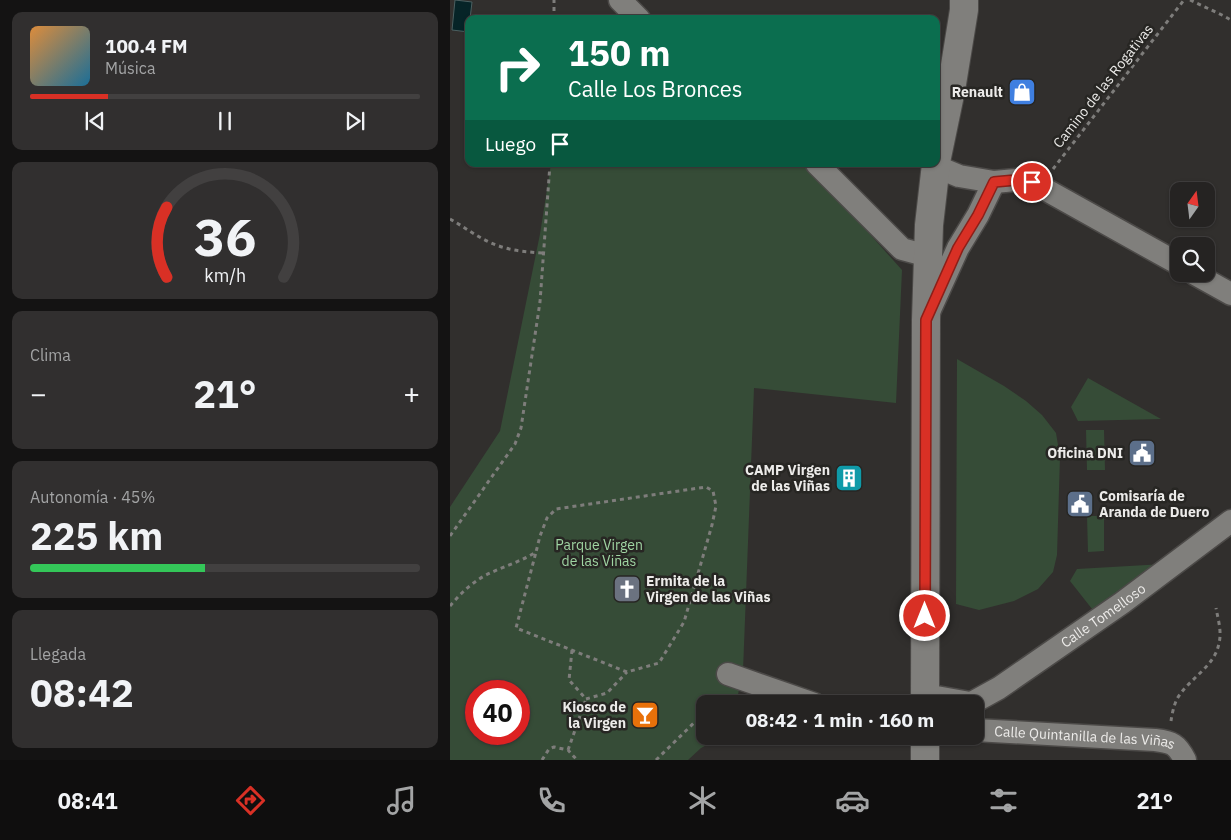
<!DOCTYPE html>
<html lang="es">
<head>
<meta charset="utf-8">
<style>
	body { margin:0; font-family:"IBM Plex Sans",sans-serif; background:#312f2f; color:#f1f3f6; height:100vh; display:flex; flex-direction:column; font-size:19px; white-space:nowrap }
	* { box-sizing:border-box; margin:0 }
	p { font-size:16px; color:#a3a4a5 }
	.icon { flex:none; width:28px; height:28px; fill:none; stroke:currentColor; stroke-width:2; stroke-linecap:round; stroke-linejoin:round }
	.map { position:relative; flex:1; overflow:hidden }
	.drawer { display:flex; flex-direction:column; gap:12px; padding:12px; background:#141313; width:450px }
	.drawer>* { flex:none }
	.banner { position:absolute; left:15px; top:15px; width:475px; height:152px; border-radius:10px; box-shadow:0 1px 4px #0004,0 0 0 1px #424040; background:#0b6e4f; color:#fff; overflow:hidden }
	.needle { width:32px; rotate:14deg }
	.controls { position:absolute; left:720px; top:182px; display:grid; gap:10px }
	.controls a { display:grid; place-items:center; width:45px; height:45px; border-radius:10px; background:#252322; box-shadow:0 1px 4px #0004,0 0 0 1px #424040; font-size:25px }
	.speed { position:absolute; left:15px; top:680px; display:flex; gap:10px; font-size:25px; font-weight:700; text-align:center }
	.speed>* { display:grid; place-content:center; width:65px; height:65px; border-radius:50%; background:#252322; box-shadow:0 1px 4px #0004,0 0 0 1px #424040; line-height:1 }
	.speed .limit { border:8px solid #d22; background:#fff; color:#111 }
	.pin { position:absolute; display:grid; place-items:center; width:42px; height:42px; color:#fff; margin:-21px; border:2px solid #fff; border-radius:50%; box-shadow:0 1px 5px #0007 }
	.me { position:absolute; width:55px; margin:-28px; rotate:0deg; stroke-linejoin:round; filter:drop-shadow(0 0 4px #0008) }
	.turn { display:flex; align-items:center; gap:18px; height:105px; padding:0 20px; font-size:22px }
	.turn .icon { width:65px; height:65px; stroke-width:2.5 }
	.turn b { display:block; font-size:35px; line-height:42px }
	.then { display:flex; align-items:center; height:48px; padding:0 20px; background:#0003; gap:10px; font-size:19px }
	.big { font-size:38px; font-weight:700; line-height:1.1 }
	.drawer .card { flex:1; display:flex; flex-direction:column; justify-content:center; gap:8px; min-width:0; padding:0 18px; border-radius:10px; background:#312f2f }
	.drawer .dial { align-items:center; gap:0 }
	.dial svg { height:130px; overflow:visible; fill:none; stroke:#424040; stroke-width:7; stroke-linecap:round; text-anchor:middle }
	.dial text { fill:#f1f3f6; stroke:none }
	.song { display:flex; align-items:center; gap:15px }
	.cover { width:60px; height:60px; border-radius:8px; background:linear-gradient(135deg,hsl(30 70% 55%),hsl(200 70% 35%)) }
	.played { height:5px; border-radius:2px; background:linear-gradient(90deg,#d93025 20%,#424040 20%) }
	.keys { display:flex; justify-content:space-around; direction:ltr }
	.heat { display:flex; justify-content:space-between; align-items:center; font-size:28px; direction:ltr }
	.charge { height:8px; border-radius:4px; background:linear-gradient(90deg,#34c759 45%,#424040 0) }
	.trip { position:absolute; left:246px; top:695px; width:288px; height:50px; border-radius:10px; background:#252322; box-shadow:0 1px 4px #0004,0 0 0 1px #424040; font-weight:700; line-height:50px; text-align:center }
	.tab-bar { display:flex; height:80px; justify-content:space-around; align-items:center; background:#0f0e0e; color:#a3a4a5 }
	.tab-bar .icon { width:35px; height:35px }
	.tab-bar .on { color:#d93025 }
	.tab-bar b { font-size:22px; color:#f1f3f6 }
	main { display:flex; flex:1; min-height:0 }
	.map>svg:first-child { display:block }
	.green { fill:#364c37; fill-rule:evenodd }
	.water { fill:#062427; stroke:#4b6061 }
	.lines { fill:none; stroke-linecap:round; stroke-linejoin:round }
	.minor-casing { stroke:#4c4a48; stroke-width:25 }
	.tertiary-casing { stroke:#4c4a48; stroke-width:30 }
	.path { stroke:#7e7d7b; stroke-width:3; stroke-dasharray:4 4; stroke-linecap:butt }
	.minor { stroke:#807f7c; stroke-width:22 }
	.tertiary { stroke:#807f7c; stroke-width:28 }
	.route-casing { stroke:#8d1f18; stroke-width:12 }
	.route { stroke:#d93025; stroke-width:9 }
	.labels { text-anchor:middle; stroke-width:5; stroke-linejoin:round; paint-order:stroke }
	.street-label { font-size:14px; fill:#ecebe9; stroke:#272623 }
	.poi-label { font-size:14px; font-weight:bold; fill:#ecebe9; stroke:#272623; text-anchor:end }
	.park-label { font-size:14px; fill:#9fd4a2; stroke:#272623 }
</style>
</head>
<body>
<main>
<section class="drawer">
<div class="card">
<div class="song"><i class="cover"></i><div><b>100.4 FM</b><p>Música</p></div></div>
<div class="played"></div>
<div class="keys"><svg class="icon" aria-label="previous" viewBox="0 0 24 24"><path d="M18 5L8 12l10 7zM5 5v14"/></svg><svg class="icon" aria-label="pause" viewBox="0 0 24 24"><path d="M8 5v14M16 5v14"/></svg><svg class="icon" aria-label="next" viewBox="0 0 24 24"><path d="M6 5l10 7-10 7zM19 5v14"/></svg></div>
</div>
<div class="card dial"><svg viewBox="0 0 100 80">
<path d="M14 69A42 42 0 1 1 86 69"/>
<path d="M14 69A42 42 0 0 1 14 26" stroke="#d93025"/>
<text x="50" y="56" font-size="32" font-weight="700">36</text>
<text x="50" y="72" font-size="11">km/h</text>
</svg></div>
<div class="card"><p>Clima</p>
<div class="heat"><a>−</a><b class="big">21°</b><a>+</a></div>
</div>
<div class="card"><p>Autonomía · 45%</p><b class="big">225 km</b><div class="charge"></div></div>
<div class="card"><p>Llegada</p><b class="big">08:42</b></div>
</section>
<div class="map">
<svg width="781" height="760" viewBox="0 0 781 760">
	<rect width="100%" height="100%" fill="#312f2d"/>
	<!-- green -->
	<path class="green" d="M101 164H357L452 270 446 403 304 388 293 671 286 704H255V736H274L251 748 238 760H0V507L50 431 90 234ZM26 691H69V734H26Z
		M507 359 554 386 576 401 592 415 606 433 610 457 607 555 603 572 588 589 564 601 529 610 506 604Z
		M638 378 711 419 628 421 621 407Z
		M636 430H654L655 470H637Z
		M637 516H654V551L638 552Z
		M714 564 646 614 620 581 627 569Z"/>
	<!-- water -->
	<path class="water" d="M5 0 22 2 20 19H19V32L2 30Z"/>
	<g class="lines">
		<!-- minor casing -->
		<g class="minor-casing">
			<g id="minor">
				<path d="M170 0 189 19"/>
				<path d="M367 164 452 249 478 256"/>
				<path d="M485 166 509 176 544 182 566 180 582 182 729 264"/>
				<path d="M745 274 781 294"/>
				<path d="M478 314 508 248 528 215 544 182"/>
				<path d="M278 674 364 704"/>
				<path d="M475 695 520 703"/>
				<path id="s1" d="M520 704 549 688 672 603 781 521"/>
				<path id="s2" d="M525 730 705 740C722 742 727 744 735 760"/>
			</g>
		</g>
		<!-- tertiary casing -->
		<g class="tertiary-casing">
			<path id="tertiary" d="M486 162 501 90 514 10V0
				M475 704 476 320 479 225 486 164
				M475 760V736"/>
		</g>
		<!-- path -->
		<path class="path" d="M740 0 772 15 781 20
			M104 19V0
			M603 169 734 0
			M0 219C16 228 31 240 49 246 63 251 78 252 93 253
			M0 536 65 444 71 428 90 302 100 164
			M0 606C10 594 21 583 36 575 52 567 70 562 86 552L90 536 97 518 106 509 256 487 263 491 266 506 262 525 234 622 209 663 177 672 66 628 86 552
			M122 650 119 680 136 699
			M136 699 157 693 177 672
			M265 704 277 697
			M721 721C722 714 724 705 727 699 738 679 765 667 769 643 772 632 768 619 766 608
			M118 750 136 699
			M92 760 99 749 104 747 118 750 127 760
			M206 760 255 712"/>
		<!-- minor -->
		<use href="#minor" class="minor"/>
		<!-- tertiary -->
		<use href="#tertiary" class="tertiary"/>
	</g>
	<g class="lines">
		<!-- route casing -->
		<g class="route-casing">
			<path id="route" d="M475 616 476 320 508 248 528 215 544 182 566 180 582 182"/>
		</g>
		<!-- route -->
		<use href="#route" class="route"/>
	</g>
	<!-- icons -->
	<defs>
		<g id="shop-square" transform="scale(1.4375)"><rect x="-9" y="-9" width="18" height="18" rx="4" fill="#3f7fe0" stroke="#272623"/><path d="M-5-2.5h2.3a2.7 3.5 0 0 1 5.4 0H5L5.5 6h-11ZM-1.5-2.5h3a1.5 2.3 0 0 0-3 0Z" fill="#fff"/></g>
		<g id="civic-square" transform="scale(1.4375)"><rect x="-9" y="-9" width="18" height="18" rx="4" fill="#5c6f8a" stroke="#272623"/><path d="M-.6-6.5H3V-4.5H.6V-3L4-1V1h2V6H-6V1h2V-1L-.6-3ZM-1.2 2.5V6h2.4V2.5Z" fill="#fff"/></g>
		<g id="building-square" transform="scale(1.4375)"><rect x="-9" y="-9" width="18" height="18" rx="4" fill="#0f9aa8" stroke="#272623"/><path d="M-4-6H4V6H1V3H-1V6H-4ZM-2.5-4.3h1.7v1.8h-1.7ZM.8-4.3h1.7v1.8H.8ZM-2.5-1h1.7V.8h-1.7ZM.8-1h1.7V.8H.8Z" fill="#fff"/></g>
		<g id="church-square" transform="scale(1.4375)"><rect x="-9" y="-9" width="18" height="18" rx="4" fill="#6b7280" stroke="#272623"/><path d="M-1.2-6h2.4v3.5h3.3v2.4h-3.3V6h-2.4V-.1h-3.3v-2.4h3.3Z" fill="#fff"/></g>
		<g id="bar-square" transform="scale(1.4375)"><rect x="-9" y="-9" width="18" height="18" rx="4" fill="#e8710a" stroke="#272623"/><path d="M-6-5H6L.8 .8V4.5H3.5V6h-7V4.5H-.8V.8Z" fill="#fff"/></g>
	</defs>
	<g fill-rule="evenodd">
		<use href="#shop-square" x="572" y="92"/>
		<use href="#civic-square" x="692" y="453"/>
		<use href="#building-square" x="399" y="478"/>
		<use href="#civic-square" x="630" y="504"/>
		<use href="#church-square" x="177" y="589"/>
		<use href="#bar-square" x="195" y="715"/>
	</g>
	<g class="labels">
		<!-- street labels -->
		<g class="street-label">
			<text transform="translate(653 86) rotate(-52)" y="5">Camino de las Rogativas</text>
			<text dy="5" stroke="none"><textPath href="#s1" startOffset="160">Calle Tomelloso</textPath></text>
			<text dy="5" stroke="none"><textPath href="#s2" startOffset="110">Calle Quintanilla de las Viñas</textPath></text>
		</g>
		<!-- poi labels -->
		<g class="poi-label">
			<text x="553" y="97">Renault</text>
			<text x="673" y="458">Oficina DNI</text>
			<text x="380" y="475">CAMP Virgen<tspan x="380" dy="16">de las Viñas</tspan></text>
			<text x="649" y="501" text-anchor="start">Comisaría de<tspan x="649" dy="16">Aranda de Duero</tspan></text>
			<text x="196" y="586" text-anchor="start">Ermita de la<tspan x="196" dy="16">Virgen de las Viñas</tspan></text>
			<text x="176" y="712">Kiosco de<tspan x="176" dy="16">la Virgen</tspan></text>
		</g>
		<!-- park labels -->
		<g class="park-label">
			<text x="149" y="550">Parque Virgen<tspan x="149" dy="16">de las Viñas</tspan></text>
		</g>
	</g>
</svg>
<div class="controls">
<a><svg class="needle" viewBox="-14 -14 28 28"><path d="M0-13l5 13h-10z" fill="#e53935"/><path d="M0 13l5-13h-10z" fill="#a3a4a5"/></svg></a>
<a><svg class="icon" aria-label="search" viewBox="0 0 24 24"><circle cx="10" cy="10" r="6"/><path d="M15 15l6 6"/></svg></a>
</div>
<div class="speed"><div class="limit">40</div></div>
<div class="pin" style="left:582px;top:182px;background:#d93025"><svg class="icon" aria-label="arrive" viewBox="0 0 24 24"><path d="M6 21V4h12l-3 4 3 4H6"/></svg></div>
<svg class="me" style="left:475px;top:616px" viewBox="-20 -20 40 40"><circle r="17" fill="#d93025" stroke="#fff" stroke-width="3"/><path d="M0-11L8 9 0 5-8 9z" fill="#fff"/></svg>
<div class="trip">08:42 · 1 min · 160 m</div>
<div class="banner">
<div class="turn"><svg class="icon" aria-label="right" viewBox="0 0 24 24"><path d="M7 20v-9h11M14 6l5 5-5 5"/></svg><div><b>150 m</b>Calle Los Bronces</div></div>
<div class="then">Luego<svg class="icon" aria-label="arrive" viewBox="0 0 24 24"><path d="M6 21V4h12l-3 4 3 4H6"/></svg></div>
</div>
</div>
</main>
<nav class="tab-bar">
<b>08:41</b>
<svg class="icon on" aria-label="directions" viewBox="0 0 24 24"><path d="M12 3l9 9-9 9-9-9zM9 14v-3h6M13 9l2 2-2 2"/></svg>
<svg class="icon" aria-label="music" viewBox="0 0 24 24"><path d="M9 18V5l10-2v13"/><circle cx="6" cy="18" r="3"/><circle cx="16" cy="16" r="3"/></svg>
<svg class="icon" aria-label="phone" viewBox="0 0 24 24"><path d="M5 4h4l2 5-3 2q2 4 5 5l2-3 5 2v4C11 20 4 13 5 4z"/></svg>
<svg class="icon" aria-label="climate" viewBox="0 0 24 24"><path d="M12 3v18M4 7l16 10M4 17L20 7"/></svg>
<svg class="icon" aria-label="car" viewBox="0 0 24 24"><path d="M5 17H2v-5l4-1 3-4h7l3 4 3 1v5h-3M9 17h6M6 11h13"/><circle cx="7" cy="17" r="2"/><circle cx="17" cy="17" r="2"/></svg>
<svg class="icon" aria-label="filters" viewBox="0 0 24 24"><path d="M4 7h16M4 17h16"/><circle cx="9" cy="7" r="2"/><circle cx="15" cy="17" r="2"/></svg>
<b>21°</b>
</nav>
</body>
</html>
